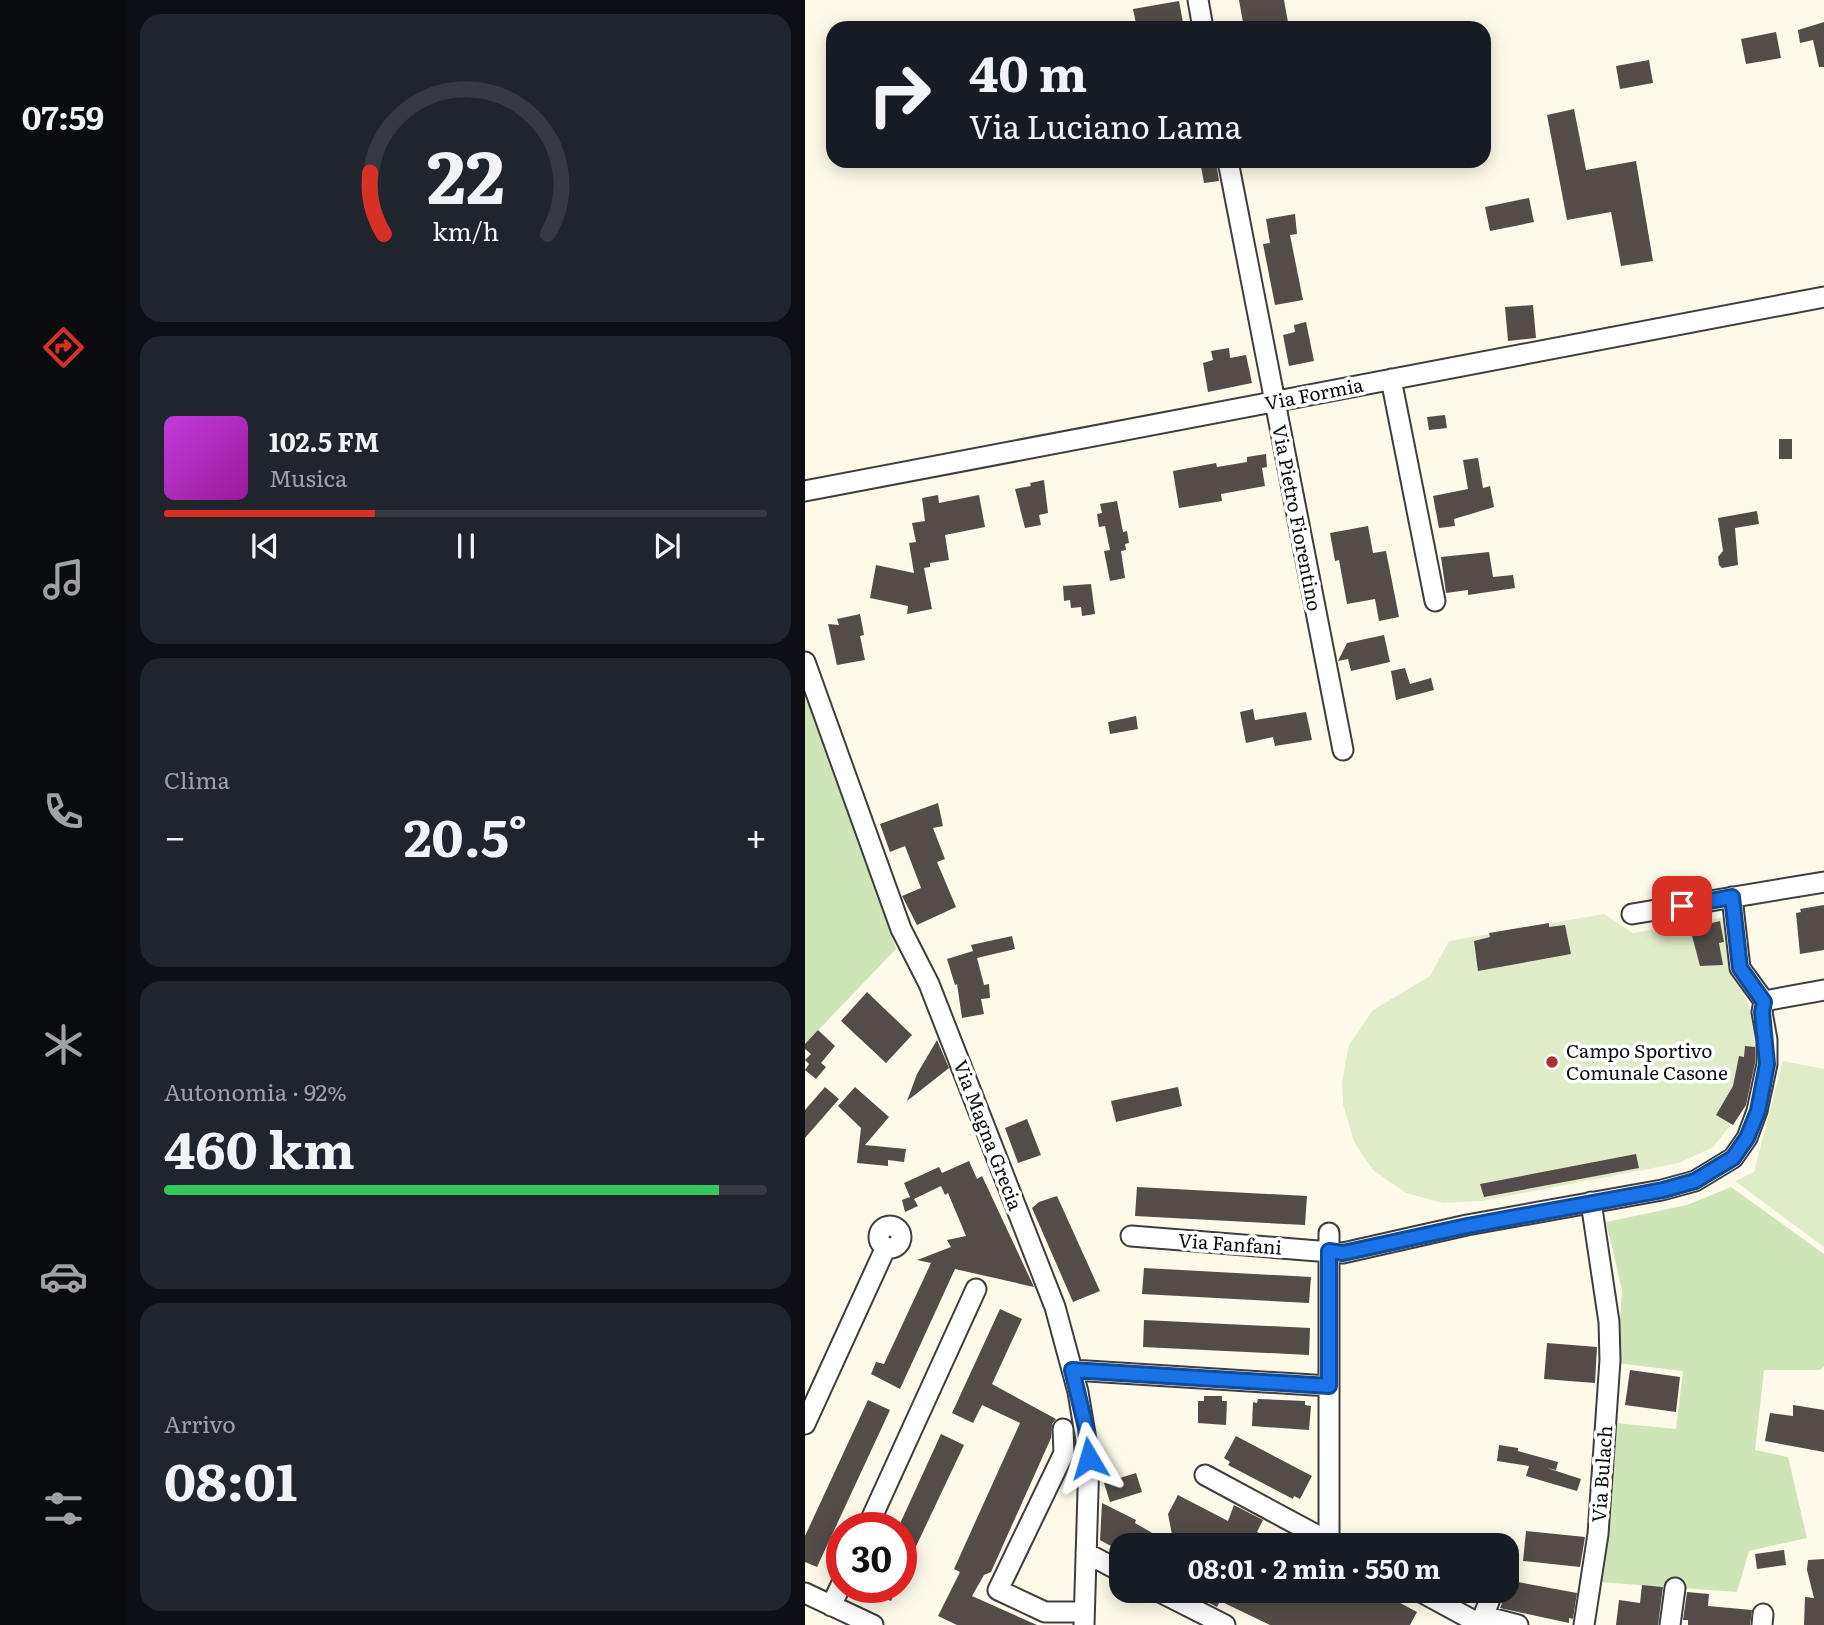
<!DOCTYPE html>
<html lang="it">
<head>
<meta charset="utf-8">
<style>
	body { margin:0; font-family:Literata,serif; background:#20242c; color:#f1f3f6; height:100vh; display:flex; flex-direction:column; font-size:26px; white-space:nowrap }
	* { box-sizing:border-box; margin:0 }
	p { font-size:23px; color:#9ea1a6 }
	.icon { flex:none; width:38px; height:38px; fill:none; stroke:currentColor; stroke-width:2; stroke-linecap:round; stroke-linejoin:round }
	.map { position:relative; flex:1; overflow:hidden }
	.details { display:flex; flex-direction:column; gap:14px; padding:14px; background:#0d0f14; width:679px }
	.details>* { flex:none }
	.hud { position:absolute; left:21px; top:21px; width:665px; height:147px; border-radius:21px; box-shadow:0 4px 18px #0003; background:#171b24; color:#f1f3f6; overflow:hidden }
	.speed { position:absolute; left:21px; top:1512px; display:flex; gap:14px; font-size:35px; font-weight:700; text-align:center }
	.speed>* { display:grid; place-content:center; width:91px; height:91px; border-radius:50%; background:#171b24; box-shadow:0 4px 18px #0003; line-height:1 }
	.speed .limit { border:10px solid #d22; background:#fff; color:#111 }
	.pin { position:absolute; display:grid; place-items:center; width:60px; height:60px; color:#fff; margin:-30px; border-radius:14px; box-shadow:0 4px 10px #0006 }
	.me { position:absolute; width:77px; margin:-38px; rotate:353deg; stroke-linejoin:round; filter:drop-shadow(0 0 5px #0008) }
	.turn { display:flex; align-items:center; gap:24px; height:147px; padding:0 28px; font-size:32px }
	.turn .icon { width:91px; height:91px; stroke-width:2.5 }
	.turn b { display:block; font-size:49px; line-height:60px }
	.big { font-size:52px; font-weight:700; line-height:1.1 }
	.details .card { flex:1; display:flex; flex-direction:column; justify-content:center; gap:10px; min-width:0; padding:0 24px; border-radius:21px; background:#20242c }
	.details .dial { align-items:center; gap:0 }
	.dial svg { height:182px; overflow:visible; fill:none; stroke:#363941; stroke-width:7; stroke-linecap:round; text-anchor:middle }
	.dial text { fill:#f1f3f6; stroke:none }
	.song { display:flex; align-items:center; gap:21px }
	.cover { width:84px; height:84px; border-radius:10px; background:linear-gradient(135deg,hsl(290 70% 55%),hsl(300 70% 35%)) }
	.played { height:7px; border-radius:4px; background:linear-gradient(90deg,#d93025 35%,#363941 35%) }
	.keys { display:flex; justify-content:space-around; direction:ltr }
	.heat { display:flex; justify-content:space-between; align-items:center; font-size:38px; direction:ltr }
	.charge { height:10px; border-radius:5px; background:linear-gradient(90deg,#34c759 92%,#363941 0) }
	.trip { position:absolute; left:304px; top:1533px; width:410px; height:70px; border-radius:21px; background:#171b24; box-shadow:0 4px 18px #0003; font-weight:700; line-height:70px; text-align:center }
	main { display:flex; flex:1; min-height:0 }
	.tab-bar { display:flex; flex-direction:column; width:126px; justify-content:space-around; align-items:center; background:#090b0e; color:#9ea1a6 }
	.tab-bar .icon { width:49px; height:49px }
	.tab-bar .on { color:#d93025 }
	.tab-bar b { font-size:32px; color:#f1f3f6 }
	.map>svg:first-child { display:block }
	.green { fill:#cfe5b7 }
	.pitch { fill:#e0ecc8 }
	.building { fill:#534c48 }
	.lines { fill:none; stroke-linecap:round; stroke-linejoin:round }
	.minor-casing { stroke:#3e3e3e; stroke-width:23 }
	.minor { stroke:#fff; stroke-width:19 }
	.route-casing { stroke:#114b97; stroke-width:18 }
	.route { stroke:#1a73e8; stroke-width:12 }
	.poi-dot { fill:#af2e35; stroke:#fff; stroke-width:2.5 }
	.labels { text-anchor:middle; stroke-width:7; stroke-linejoin:round; paint-order:stroke }
	.street-label { font-size:19px; fill:#0b0b0b; stroke:#fff }
	.poi-label { font-size:19px; fill:#0b0b0b; stroke:#fff; text-anchor:start }
</style>
</head>
<body>
<main>
<nav class="tab-bar">
<b>07:59</b>
<svg class="icon on" aria-label="directions" viewBox="0 0 24 24"><path d="M12 3l9 9-9 9-9-9zM9 14v-3h6M13 9l2 2-2 2"/></svg>
<svg class="icon" aria-label="music" viewBox="0 0 24 24"><path d="M9 18V5l10-2v13"/><circle cx="6" cy="18" r="3"/><circle cx="16" cy="16" r="3"/></svg>
<svg class="icon" aria-label="phone" viewBox="0 0 24 24"><path d="M5 4h4l2 5-3 2q2 4 5 5l2-3 5 2v4C11 20 4 13 5 4z"/></svg>
<svg class="icon" aria-label="climate" viewBox="0 0 24 24"><path d="M12 3v18M4 7l16 10M4 17L20 7"/></svg>
<svg class="icon" aria-label="car" viewBox="0 0 24 24"><path d="M5 17H2v-5l4-1 3-4h7l3 4 3 1v5h-3M9 17h6M6 11h13"/><circle cx="7" cy="17" r="2"/><circle cx="17" cy="17" r="2"/></svg>
<svg class="icon" aria-label="filters" viewBox="0 0 24 24"><path d="M4 7h16M4 17h16"/><circle cx="9" cy="7" r="2"/><circle cx="15" cy="17" r="2"/></svg>
</nav>
<section class="details">
<div class="card dial"><svg viewBox="0 0 100 80">
<path d="M14 69A42 42 0 1 1 86 69"/>
<path d="M14 69A42 42 0 0 1 8 42" stroke="#d93025"/>
<text x="50" y="56" font-size="32" font-weight="700">22</text>
<text x="50" y="72" font-size="11">km/h</text>
</svg></div>
<div class="card">
<div class="song"><i class="cover"></i><div><b>102.5 FM</b><p>Musica</p></div></div>
<div class="played"></div>
<div class="keys"><svg class="icon" aria-label="previous" viewBox="0 0 24 24"><path d="M18 5L8 12l10 7zM5 5v14"/></svg><svg class="icon" aria-label="pause" viewBox="0 0 24 24"><path d="M8 5v14M16 5v14"/></svg><svg class="icon" aria-label="next" viewBox="0 0 24 24"><path d="M6 5l10 7-10 7zM19 5v14"/></svg></div>
</div>
<div class="card"><p>Clima</p>
<div class="heat"><a>−</a><b class="big">20.5°</b><a>+</a></div>
</div>
<div class="card"><p>Autonomia · 92%</p><b class="big">460 km</b><div class="charge"></div></div>
<div class="card"><p>Arrivo</p><b class="big">08:01</b></div>
</section>
<div class="map">
<svg width="1019" height="1625" viewBox="0 0 1019 1625">
	<rect width="100%" height="100%" fill="#fdfaea"/>
	<!-- green -->
	<path class="green" d="M0 678 75 888 91 949 0 1044Z
		M926 1187 1019 1254V1366L1015 1370H959L950 1450 983 1457 1002 1538 944 1551 932 1592 794 1582 802 1532 811 1423 871 1429 878 1371 812 1363 817 1290 801 1222 882 1205Z"/>
	<!-- pitch -->
	<path class="pitch" d="M799 914 828 933 919 917 924 960 951 1022 954 1053 952 1072 939 1108 908 1147 874 1163 677 1201 638 1203 601 1193 568 1170 549 1142 538 1104 537 1082 544 1045 568 1010 625 976 644 941Z
		M978 1061 1019 1069V1247L930 1181 949 1172Z"/>
	<!-- building -->
	<path class="building" d="M434 0H479L484 28H439Z
		M374 1 379 28H332L328 9Z
		M1019 22V67H1014L1008 40 995 43 993 30Z
		M971 32 976 58 941 64 936 39Z
		M844 60 848 83 815 89 811 66Z
		M769 109 781 170 831 161 848 261 816 266 806 212 762 220 742 115Z
		M395 161H411L414 181 399 183Z
		M724 198 729 222 685 231 680 207Z
		M490 214 492 234 485 235 498 300 470 305 458 244 465 243 461 219Z
		M728 305 731 338 703 341 700 307Z
		M501 322 509 361 484 366 478 335 490 332 489 325Z
		M424 348 425 358 441 355 447 383 403 392 398 363 408 360 406 351Z
		M640 415 642 428 624 430 622 417Z
		M974 439H987V459H974Z
		M461 454 462 467 457 468 460 486 416 494 417 501 374 508 368 471 411 463 412 467 442 462V457Z
		M673 458 678 488 685 486 689 507 649 519 650 526 634 528 628 496 663 489 658 460Z
		M239 480 243 513 234 515 236 525 220 528 210 489 226 486 225 483Z
		M133 495 134 503 174 495 180 527 140 535 144 560 125 563V567L119 568 127 609 102 614 103 606 65 598 71 565 109 573 104 543 111 542 107 523 120 521 117 498Z
		M312 501 318 532 322 531 324 543 320 544 321 550 316 551 320 578 305 581 299 551 305 550 300 526 294 527 292 514 297 513 295 504Z
		M952 511 954 524 930 528 933 565 917 568 914 565 913 557 918 551 913 518Z
		M563 526 568 553 581 551 594 617 574 621 570 599 542 604 534 560 530 561 525 533Z
		M684 552 688 577 708 575 710 588 663 595V590L641 593 636 557Z
		M286 584 290 614 277 616 276 607 266 608 265 600 259 601 258 586Z
		M55 614 59 635 55 636 60 660 32 665 23 624 34 625 32 619Z
		M579 635 585 662 546 671 543 659 533 661 542 643Z
		M600 668 605 684 626 678 629 690 591 700 586 671Z
		M448 709 450 720 501 712 507 740 470 746 468 737 441 743 435 712Z
		M331 716 333 729 305 734 303 722Z
		M133 803 138 826 128 828 140 859 132 862 151 907 112 925 97 896 116 888 100 846 85 852 75 824Z
		M1019 905V950L995 954 991 913 996 912 995 909Z
		M915 921 919 942 914 943 918 965 895 966 885 928Z
		M744 923V927L760 925 766 954 673 971 669 941 685 937 684 933Z
		M207 936 210 949 172 958 179 985 184 984 185 998 176 999 179 1014 157 1018 152 984 150 985 142 959 168 951 166 945Z
		M62 992 107 1035 81 1063 36 1021Z
		M13 1030 30 1046 16 1063 21 1067 11 1079 0 1070 4 1064 0 1060 6 1054 0 1049V1044Z
		M132 1040 144 1068 102 1101 112 1074Z
		M940 1046 950 1047V1063L941 1105 928 1125 911 1115 928 1086 934 1056 939 1057Z
		M20 1087 34 1099 0 1138V1110Z
		M50 1087 84 1117 60 1145 101 1149 99 1162 83 1160V1166L52 1163 56 1128 33 1106Z
		M373 1087 377 1106 311 1122 306 1101Z
		M222 1119 236 1155 213 1163 200 1128Z
		M831 1154 834 1168 679 1197 675 1184Z
		M164 1161 172 1179 177 1176 229 1287 150 1269 95 1389 66 1374 71 1362 79 1364 126 1263 112 1260 146 1247 142 1240 161 1236 143 1193 140 1195 136 1186 109 1199 113 1206 100 1212 97 1200 105 1197 99 1183 134 1167 137 1173Z
		M332 1187 502 1196 500 1225 330 1216Z
		M252 1196 295 1291 268 1302 227 1208 234 1202Z
		M339 1268 506 1277 504 1303 337 1294Z
		M195 1309 217 1319 187 1384 251 1419 247 1424 246 1438 186 1572 179 1575 167 1596 232 1625H152L133 1616 155 1572 149 1569 215 1423 177 1405 168 1423 147 1413Z
		M339 1320 505 1328 504 1355 338 1347Z
		M742 1343 792 1347 790 1383 739 1379Z
		M825 1370 875 1377 871 1412 820 1405Z
		M399 1396H417V1401H422L421 1425 393 1423V1401H399Z
		M453 1399 500 1401V1405L506 1406 504 1430 447 1426 448 1402 452 1403Z
		M63 1400 85 1410 12 1567 0 1562V1536Z
		M988 1405 1019 1410V1452L960 1441 965 1413 988 1416Z
		M136 1434 159 1445 96 1578V1528H93Z
		M431 1436 507 1476 495 1499 489 1496 488 1499 423 1465 425 1462 419 1458Z
		M694 1445 713 1448V1451L753 1462 751 1470 742 1468 776 1479 772 1491 721 1476 724 1466 692 1461Z
		M331 1473 337 1492 305 1502 299 1483Z
		M373 1495 423 1521 429 1505 458 1520 452 1532 478 1545H369L363 1514Z
		M297 1503 331 1520 330 1523 349 1534 352 1545H317V1552L295 1540Z
		M721 1531 780 1537 775 1567 718 1561Z
		M979 1550 981 1565 952 1569 950 1554Z
		M1019 1559V1625H999L1000 1597 1009 1598 1002 1570 1003 1560Z
		M702 1580 772 1593 768 1619 764 1618V1623L695 1608 702 1591Z
		M837 1585 858 1587 853 1625H811L814 1600 835 1603Z
		M55 1587H92L86 1601Z
		M395 1591H573L612 1612 605 1625H465L415 1601 412 1607 400 1601 403 1595Z
		M882 1592 904 1594 903 1606 947 1610 945 1625H883V1620H878Z"/>
	<g class="lines">
		<!-- minor casing -->
		<g class="minor-casing">
			<path id="minor" d="M393 0 398 28
				M423 161 538 750
				M586 379 630 601
				M0 491 1019 297
				M0 662 96 929 124 984 250 1307 273 1392 284 1458 279 1625
				M827 914 1019 882
				M959 1001 1019 990
				M74 1237a11 11 0 1 1 22 0a11 11 0 1 1-22 0Z
				M326 1236 538 1253 662 1225 857 1190 890 1181 928 1158 942 1138 952 1111 962 1064V1040L957 1012 959 1001 935 968 927 897
				M267 1370 524 1386
				M0 1424 81 1247
				M258 1429 259 1453 193 1590 240 1612H279
				M400 1475 530 1545
				M62 1528 171 1289
				M524 1542V1233
				M281 1553 317 1572
				M353 1591 420 1625
				M614 1591 675 1624
				M0 1593 68 1625
				M26 1606 37 1583
				M678 1616 713 1625
				M675 1625 688 1591
				M779 1625 793 1534 805 1360 804 1322 786 1202
				M865 1625 870 1588
				M957 1625 958 1614"/>
		</g>
		<!-- minor -->
		<use href="#minor" class="minor"/>
	</g>
	<g class="lines">
		<!-- route casing -->
		<g class="route-casing">
			<path id="route" d="M284 1458 281 1428 267 1370 524 1386V1251L538 1253 662 1226 858 1190 890 1181 908 1170 928 1158 942 1138 953 1111 962 1064 957 1012 959 1002 935 968 927 897 877 906"/>
		</g>
		<!-- route -->
		<use href="#route" class="route"/>
	</g>
	<!-- markers -->
	<circle class="poi-dot" cx="747" cy="1062" r="7"/>
	<g class="labels">
		<!-- street labels -->
		<g class="street-label">
			<text transform="translate(509 394) rotate(-11)" y="7">Via Formia</text>
			<text transform="translate(492 518) rotate(79)" y="7">Via Pietro Fiorentino</text>
			<text transform="translate(183 1135) rotate(69)" y="7">Via Magna Grecia</text>
			<text transform="translate(425 1244) rotate(4)" y="7">Via Fanfani</text>
			<text transform="translate(797 1474) rotate(-86)" y="7">Via Bulach</text>
		</g>
		<!-- poi labels -->
		<g class="poi-label">
			<text x="761" y="1058">Campo Sportivo<tspan x="761" dy="22">Comunale Casone</tspan></text>
		</g>
	</g>
</svg>
<div class="speed"><div class="limit">30</div></div>
<div class="pin" style="left:877px;top:906px;background:#d93025"><svg class="icon" aria-label="arrive" viewBox="0 0 24 24"><path d="M6 21V4h12l-3 4 3 4H6"/></svg></div>
<svg class="me" style="left:284px;top:1458px" viewBox="-20 -20 40 40"><path d="M0-17L14 15 0 8-14 15z" fill="#1a73e8" stroke="#fff" stroke-width="4"/></svg>
<div class="trip">08:01 · 2 min · 550 m</div>
<div class="hud">
<div class="turn"><svg class="icon" aria-label="right" viewBox="0 0 24 24"><path d="M7 20v-9h11M14 6l5 5-5 5"/></svg><div><b>40 m</b>Via Luciano Lama</div></div>
</div>
</div>
</main>
</body>
</html>
